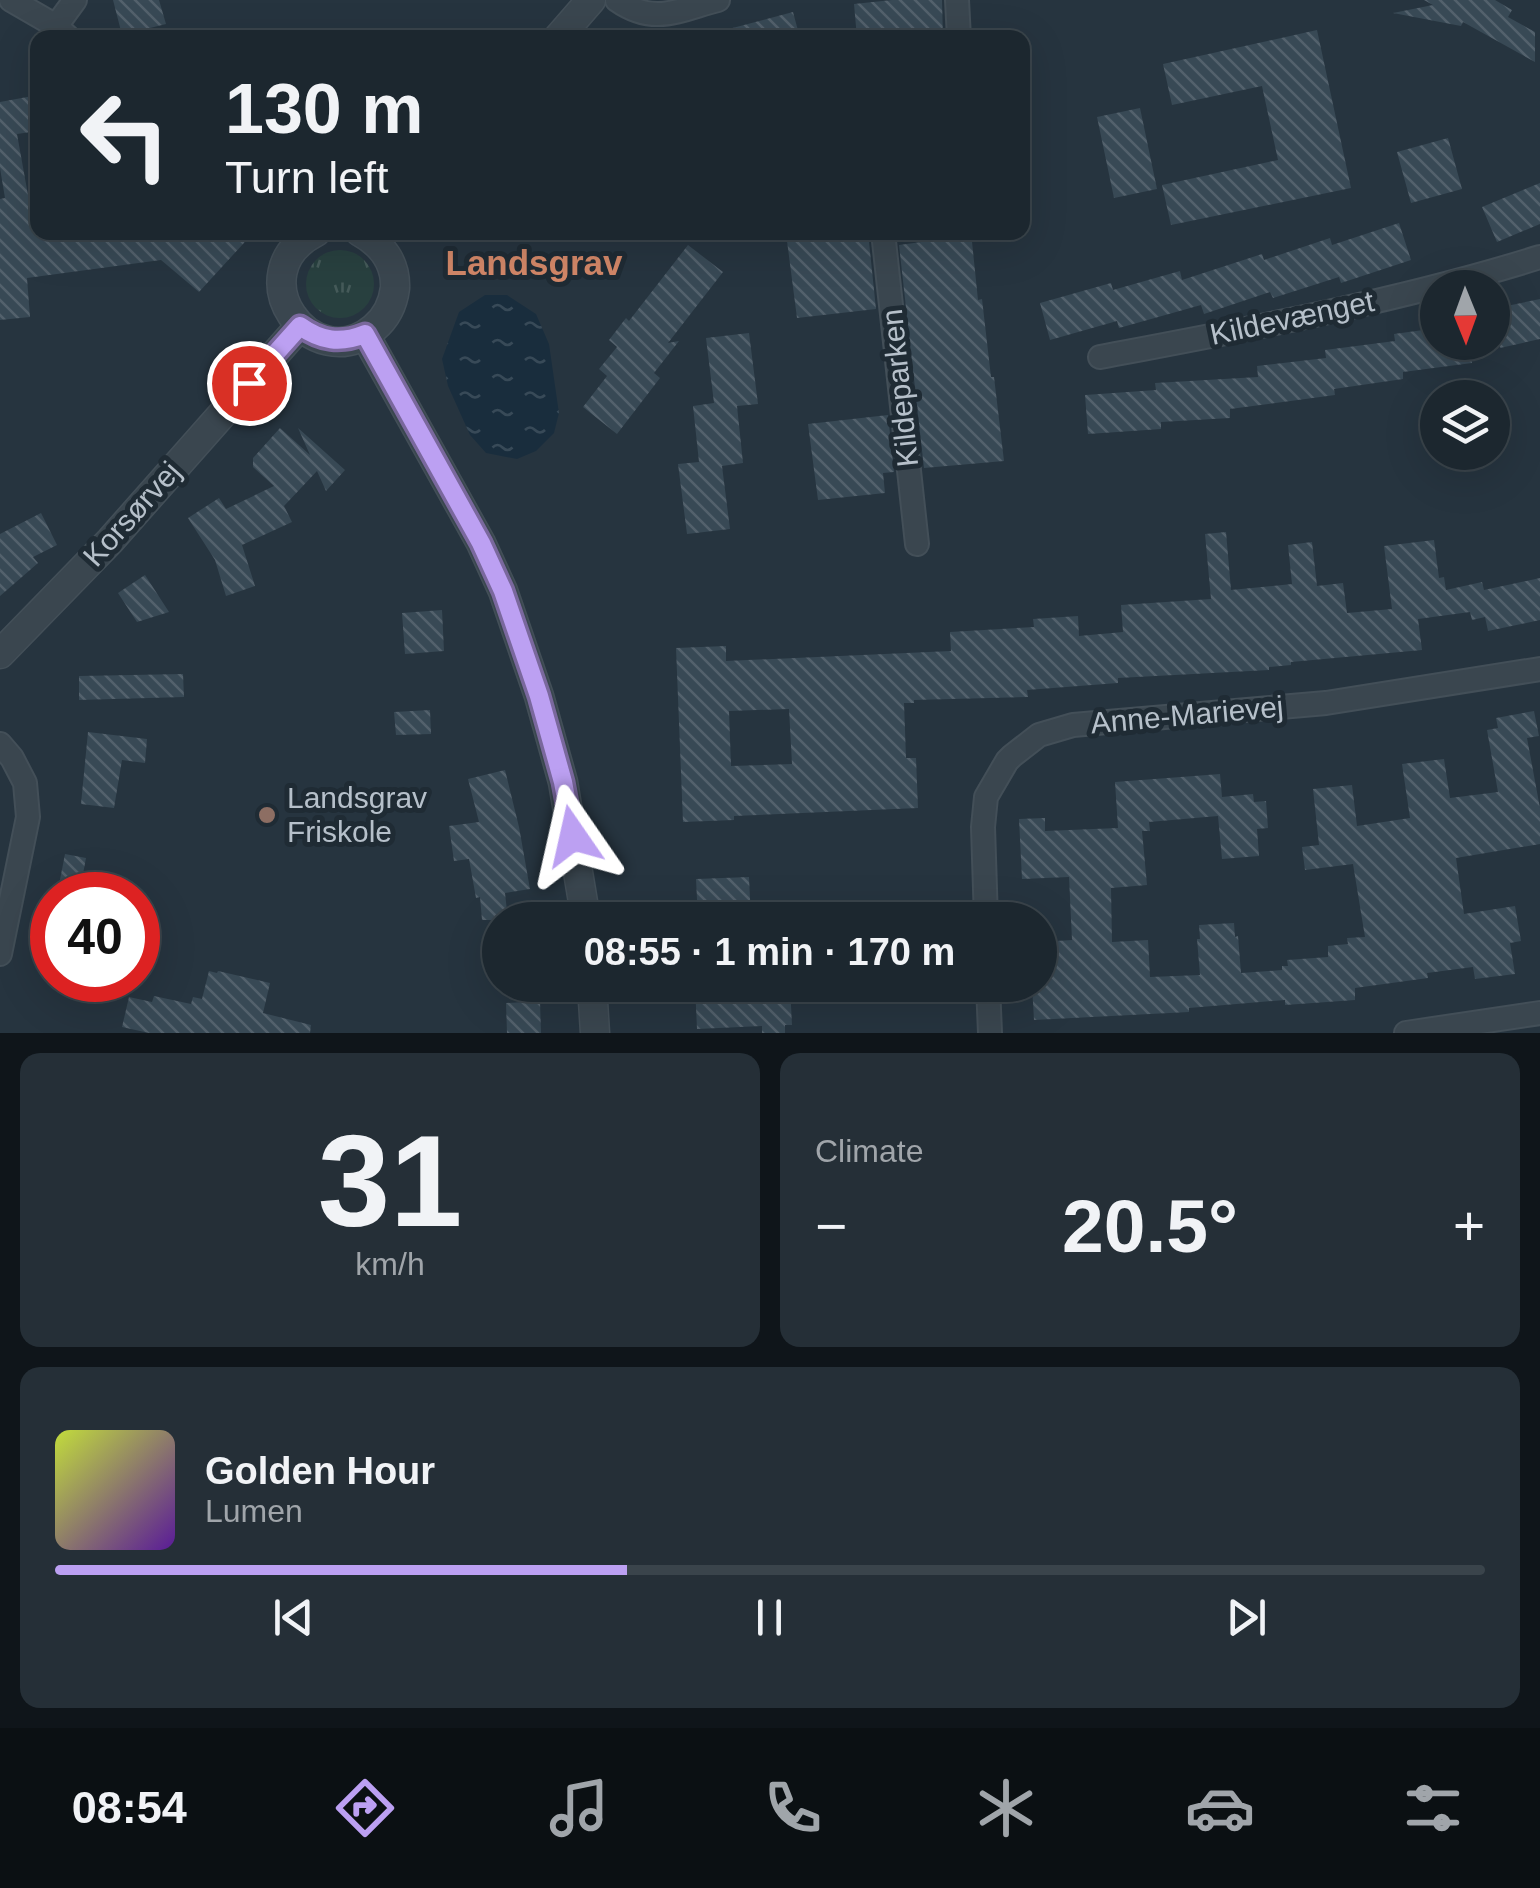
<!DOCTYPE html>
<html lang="en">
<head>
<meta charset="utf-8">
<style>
	body { margin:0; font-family:Arial,sans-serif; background:#252f37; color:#f1f3f6; height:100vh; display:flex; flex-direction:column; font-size:38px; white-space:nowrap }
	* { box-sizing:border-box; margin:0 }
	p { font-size:32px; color:#a0a5aa }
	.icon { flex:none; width:55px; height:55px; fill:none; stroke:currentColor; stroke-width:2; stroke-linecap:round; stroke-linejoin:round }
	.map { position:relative; height:1033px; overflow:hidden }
	.drawer { display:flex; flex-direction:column; gap:20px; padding:20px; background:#0f151a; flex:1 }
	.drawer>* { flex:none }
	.hud { position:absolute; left:30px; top:30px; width:1000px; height:210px; border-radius:20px; box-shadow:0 10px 40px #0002,0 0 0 2px #3a444b; background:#1c272f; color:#f1f3f6; overflow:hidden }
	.needle { width:65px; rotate:179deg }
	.tools { position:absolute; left:1420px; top:270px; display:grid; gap:20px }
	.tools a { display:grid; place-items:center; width:90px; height:90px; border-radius:50%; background:#1c272f; box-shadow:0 10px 40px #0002,0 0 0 2px #3a444b; font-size:50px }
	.speed { position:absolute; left:30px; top:872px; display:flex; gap:20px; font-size:50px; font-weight:700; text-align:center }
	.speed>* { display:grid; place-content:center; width:130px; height:130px; border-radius:50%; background:#1c272f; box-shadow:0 10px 40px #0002,0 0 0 2px #3a444b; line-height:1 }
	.speed .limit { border:15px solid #d22; background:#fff; color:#111 }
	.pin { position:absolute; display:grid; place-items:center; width:85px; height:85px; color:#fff; margin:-42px; border:5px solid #fff; border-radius:50%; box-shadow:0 2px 10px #0007 }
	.me { position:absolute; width:110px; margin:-55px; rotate:349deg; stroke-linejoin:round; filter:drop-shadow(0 0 8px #0008) }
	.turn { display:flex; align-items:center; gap:35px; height:210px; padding:0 30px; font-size:45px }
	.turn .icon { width:130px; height:130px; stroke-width:2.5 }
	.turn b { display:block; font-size:70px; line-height:85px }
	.big { font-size:75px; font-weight:600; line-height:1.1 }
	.drawer .widget { flex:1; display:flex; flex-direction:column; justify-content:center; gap:15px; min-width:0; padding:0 35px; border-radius:20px; background:#252f37 }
	.drawer .dial { align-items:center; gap:0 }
	.dial b { font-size:130px; line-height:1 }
	.song { display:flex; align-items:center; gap:30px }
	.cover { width:120px; height:120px; border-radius:15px; background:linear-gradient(135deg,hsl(70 70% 55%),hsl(270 70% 35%)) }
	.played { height:10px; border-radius:5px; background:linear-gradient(90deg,#bca0f2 40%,#3a444b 40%) }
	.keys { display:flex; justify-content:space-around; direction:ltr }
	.heat { display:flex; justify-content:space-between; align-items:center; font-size:55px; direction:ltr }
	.drawer .tiles { flex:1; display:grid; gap:20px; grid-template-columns:1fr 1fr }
	.widget:last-child { grid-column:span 2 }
	.trip { position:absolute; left:482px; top:902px; width:575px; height:100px; border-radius:50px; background:#1c272f; box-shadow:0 10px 40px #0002,0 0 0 2px #3a444b; font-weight:600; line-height:100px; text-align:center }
	.dock { display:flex; height:160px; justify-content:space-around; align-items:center; background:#0b1013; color:#a0a5aa }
	.dock .icon { width:70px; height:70px }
	.dock .active { color:#bca0f2 }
	.dock b { font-size:45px; color:#f1f3f6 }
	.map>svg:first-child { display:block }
	.grass { fill:url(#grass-tufts) }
	.water { fill:url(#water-ripples) }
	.building { fill:url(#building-back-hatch); fill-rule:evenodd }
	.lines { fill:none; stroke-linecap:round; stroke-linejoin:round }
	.minor-casing { stroke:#434f58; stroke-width:26 }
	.tertiary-casing { stroke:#434f58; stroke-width:31 }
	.minor { stroke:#3a464f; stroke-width:22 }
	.tertiary { stroke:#3a464f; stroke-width:28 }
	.route-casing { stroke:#7a689d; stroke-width:25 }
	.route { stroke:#bca0f2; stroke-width:18 }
	.education-dot { fill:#8d6e63; stroke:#1f2b34; stroke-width:4 }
	.labels { text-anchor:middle; stroke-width:10; stroke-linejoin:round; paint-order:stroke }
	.street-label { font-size:30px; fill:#b6c0ca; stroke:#1f2b34 }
	.poi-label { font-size:30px; fill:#b6c0ca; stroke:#1f2b34; text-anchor:start }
	.quarter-label { font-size:35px; font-weight:bold; fill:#d28768; stroke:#1f2b34 }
</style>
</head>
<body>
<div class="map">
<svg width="1540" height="1033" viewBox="0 0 1540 1033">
	<defs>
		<pattern id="grass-tufts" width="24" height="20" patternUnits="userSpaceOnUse" patternTransform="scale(2.5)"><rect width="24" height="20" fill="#28403f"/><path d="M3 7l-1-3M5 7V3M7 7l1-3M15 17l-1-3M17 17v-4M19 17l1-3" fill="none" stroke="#455a59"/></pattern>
		<pattern id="water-ripples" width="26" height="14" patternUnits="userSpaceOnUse" patternTransform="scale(2.5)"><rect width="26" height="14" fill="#192d3d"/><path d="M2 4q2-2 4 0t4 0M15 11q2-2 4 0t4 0" fill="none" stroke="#384a58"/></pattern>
		<pattern id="building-back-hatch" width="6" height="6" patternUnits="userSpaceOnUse" patternTransform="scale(2.5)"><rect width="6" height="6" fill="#384955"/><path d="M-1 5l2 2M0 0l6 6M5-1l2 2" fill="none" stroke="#53616c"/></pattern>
	</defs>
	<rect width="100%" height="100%" fill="#26343f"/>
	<!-- grass -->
	<path class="grass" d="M306 284a34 34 0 1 1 68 0a34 34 0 1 1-68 0Z"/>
	<!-- water -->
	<path class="water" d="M485 295H507L536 314 549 344 559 413 554 433 536 451 517 459 486 453 470 435 448 386 442 359 459 312Z"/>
	<!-- building -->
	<path class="building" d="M113 0H159L166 24 122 35Z
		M892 0H942L943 38H857L854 4Z
		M1424 0H1495L1512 10 1508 17 1535 32V62L1463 22 1461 26 1393 13 1433 5Z
		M793 12 800 38H726L725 30Z
		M1317 30 1351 188 1171 225 1162 185 1278 160 1262 86 1172 105 1163 64Z
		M38 95V131L17 134 28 195 38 194V232H254L199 292 161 260 27 278 30 317 0 320V199L5 198 0 168V102Z
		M1140 108 1157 189 1114 198 1097 117Z
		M1448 138 1462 189 1411 203 1397 152Z
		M1540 183V224L1497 242 1482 207Z
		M1399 223 1411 260 1341 283 1339 277 1273 298 1270 292 1204 314 1201 305 1119 328 1117 321 1050 340 1040 303 1111 283 1113 290 1180 271 1182 280 1262 254 1264 260 1330 238 1332 245Z
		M868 232 876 309 797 318 787 241Z
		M928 232H971L978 300 982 299 991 377H994L1004 461 924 468 899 245 929 241Z
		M688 245 723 272 668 343 679 341 654 373 660 378 617 434 583 407 607 376 599 369 617 347 609 340 626 318 629 321Z
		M1540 299V339L1500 348 1492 309Z
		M1438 328V342H1469L1472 363 1403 372V379L1334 389 1335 395 1230 409V418L1161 422V429L1088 434 1085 395 1156 390 1155 383 1258 377 1257 366 1326 358 1325 350 1395 341 1394 334Z
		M749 333 758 404 737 406 743 463 722 466 730 529 687 534 678 464 699 462 693 406 714 403 706 338Z
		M888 415 894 472 883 473 885 493 818 500 808 424Z
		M280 428 310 455 298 428 345 470 326 491 317 471 284 506 292 522 242 545 255 586 226 596 215 560 188 518 219 498 226 509 274 486 253 467V458Z
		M41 513 57 545 33 557 38 563 0 596V534Z
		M1226 532 1231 590 1292 584 1288 545 1312 542 1317 586 1343 583 1347 613 1392 609 1384 546 1434 540 1439 578 1444 577 1446 590 1482 582 1484 590 1540 578V620L1488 631 1485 617 1472 620 1470 612 1418 619 1422 650 1291 662V665L1269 667V670L1118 678V683L1027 690 1028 697 914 700V703H904L906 758H916L918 808 734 816V820L683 822 676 648 726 646V661L951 651 950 632 1034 627 1033 619 1078 616 1079 636 1123 632 1121 605 1211 599 1205 534ZM789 709 792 764 731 766 729 711Z
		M145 575 169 612 137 622 118 593Z
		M442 610 444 651 405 654 402 613Z
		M183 674 184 697 79 700V676Z
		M430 710 431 734 396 735 394 712Z
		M1534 711 1539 736 1527 738 1540 808V844L1456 858 1464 914 1515 906 1521 941 1510 943 1515 974 1475 979 1473 967 1427 973 1428 978 1355 988V1000L1285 1005V1000L1189 1008V1012L1034 1020 1032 985H1040V942L1072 940 1069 877 1022 879 1019 819 1045 818V831L1118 828 1115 782 1220 774 1222 797 1253 794 1254 802 1266 801 1268 828 1257 829 1259 856 1222 859 1218 816 1149 822 1150 831H1142L1147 885 1111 888 1112 942 1148 940 1150 977 1200 975 1197 939H1200L1199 925 1234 923 1235 937 1238 936 1241 973 1282 970V966H1288L1287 960 1328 957V946L1348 944 1347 938 1365 937 1353 864 1305 870 1302 847 1319 845 1313 789 1352 785 1357 826 1410 818 1402 764 1444 759 1450 798 1498 792 1487 730 1498 728 1496 718Z
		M88 732 147 739 145 763 122 760 114 808 81 804Z
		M505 770 519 827 530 889 505 893 508 920H482L480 897 476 898 469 859 454 861 449 826 479 822 468 779Z
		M65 854 86 858 79 895H57Z
		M749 877 751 920H698L696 879Z
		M209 971 217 973 218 971 270 983 263 1013 311 1025 310 1033H149L122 1027 129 997 152 1002 154 996 191 1004 193 997 202 999Z
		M695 985H790L792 1025H785V1033H762V1026L697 1029Z
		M540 1001 541 1033H507L506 1003Z"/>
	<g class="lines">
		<!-- minor casing -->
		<g class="minor-casing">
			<path id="minor" d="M11 0 56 26 69 38
				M617 0C654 26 679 10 718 0
				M957 0 959 38
				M56 26 75 0
				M883 232 917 544
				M1100 357C1248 329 1396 302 1540 257
				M0 744 12 758 25 783 28 817 0 954
				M986 920 983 827 986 797 1007 761 1012 756 1039 735 1073 725 1326 703 1540 669
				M988 985 990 1033
				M1406 1033 1540 1013"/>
		</g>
		<!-- tertiary casing -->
		<g class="tertiary-casing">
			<path id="tertiary" d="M558 38 591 0
				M316 232C236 273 312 380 374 328 386 318 393 304 395 288 396 263 382 244 360 232
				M365 335 481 543 503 591 539 696 563 782 586 920
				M0 654 110 541 300 326
				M592 985 595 1033"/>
		</g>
		<!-- minor -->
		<use href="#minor" class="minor"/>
		<!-- tertiary -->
		<use href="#tertiary" class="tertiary"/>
	</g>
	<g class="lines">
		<!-- route casing -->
		<g class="route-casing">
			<path id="route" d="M249 383 300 326C321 341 340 344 365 334L481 543 503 591 539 696 563 782 573 836"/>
		</g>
		<!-- route -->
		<use href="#route" class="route"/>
	</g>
	<!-- markers -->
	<circle class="education-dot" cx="267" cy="815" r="10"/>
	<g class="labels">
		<!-- street labels -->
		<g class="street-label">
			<text transform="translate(1292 318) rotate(-12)" y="10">Kildevænget</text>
			<text transform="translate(900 388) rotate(-96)" y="10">Kildeparken</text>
			<text transform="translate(132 514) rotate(-48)" y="10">Korsørvej</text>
			<text transform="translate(1187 715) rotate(-5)" y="10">Anne-Marievej</text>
		</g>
		<!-- poi labels -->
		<g class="poi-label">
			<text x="287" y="808">Landsgrav<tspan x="287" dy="34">Friskole</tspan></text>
		</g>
		<!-- quarter labels -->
		<g class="quarter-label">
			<text x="534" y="275">Landsgrav</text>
		</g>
	</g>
</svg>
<div class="tools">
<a><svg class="needle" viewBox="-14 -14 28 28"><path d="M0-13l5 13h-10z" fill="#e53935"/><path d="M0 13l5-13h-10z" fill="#a0a5aa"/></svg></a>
<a><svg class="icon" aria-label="layers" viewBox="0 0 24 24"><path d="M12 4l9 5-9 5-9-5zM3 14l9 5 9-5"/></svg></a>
</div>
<div class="speed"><div class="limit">40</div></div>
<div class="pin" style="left:249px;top:383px;background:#d93025"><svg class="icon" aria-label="arrive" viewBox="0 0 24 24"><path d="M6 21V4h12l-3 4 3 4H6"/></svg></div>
<svg class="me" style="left:573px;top:836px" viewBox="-20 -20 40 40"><path d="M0-17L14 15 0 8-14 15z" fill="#bca0f2" stroke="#fff" stroke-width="4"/></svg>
<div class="trip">08:55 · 1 min · 170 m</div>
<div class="hud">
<div class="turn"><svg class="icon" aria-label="left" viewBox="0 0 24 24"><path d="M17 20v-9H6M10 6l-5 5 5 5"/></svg><div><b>130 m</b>Turn left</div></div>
</div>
</div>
<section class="drawer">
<div class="tiles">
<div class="widget dial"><b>31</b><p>km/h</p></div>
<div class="widget"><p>Climate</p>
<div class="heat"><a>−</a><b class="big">20.5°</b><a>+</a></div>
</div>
<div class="widget">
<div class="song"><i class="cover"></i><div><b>Golden Hour</b><p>Lumen</p></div></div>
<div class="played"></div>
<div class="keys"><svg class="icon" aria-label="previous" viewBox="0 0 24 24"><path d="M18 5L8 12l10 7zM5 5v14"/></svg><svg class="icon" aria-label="pause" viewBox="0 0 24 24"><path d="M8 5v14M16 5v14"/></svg><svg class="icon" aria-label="next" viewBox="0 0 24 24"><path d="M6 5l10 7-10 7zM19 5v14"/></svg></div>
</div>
</div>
</section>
<nav class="dock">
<b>08:54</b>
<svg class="icon active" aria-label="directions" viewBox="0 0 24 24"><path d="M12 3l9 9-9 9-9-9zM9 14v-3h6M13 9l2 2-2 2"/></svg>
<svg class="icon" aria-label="music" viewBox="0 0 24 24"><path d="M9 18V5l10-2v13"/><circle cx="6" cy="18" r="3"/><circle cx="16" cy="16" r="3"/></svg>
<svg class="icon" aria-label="phone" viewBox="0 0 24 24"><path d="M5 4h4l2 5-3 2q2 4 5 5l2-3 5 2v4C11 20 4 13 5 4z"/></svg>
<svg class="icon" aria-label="climate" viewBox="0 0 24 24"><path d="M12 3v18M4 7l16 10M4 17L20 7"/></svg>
<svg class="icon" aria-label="car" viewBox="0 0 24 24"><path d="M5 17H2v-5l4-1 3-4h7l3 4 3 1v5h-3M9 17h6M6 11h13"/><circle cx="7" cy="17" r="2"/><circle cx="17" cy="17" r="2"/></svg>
<svg class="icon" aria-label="filters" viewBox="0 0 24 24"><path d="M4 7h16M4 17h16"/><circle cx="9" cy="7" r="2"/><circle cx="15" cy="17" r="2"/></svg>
</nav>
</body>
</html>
